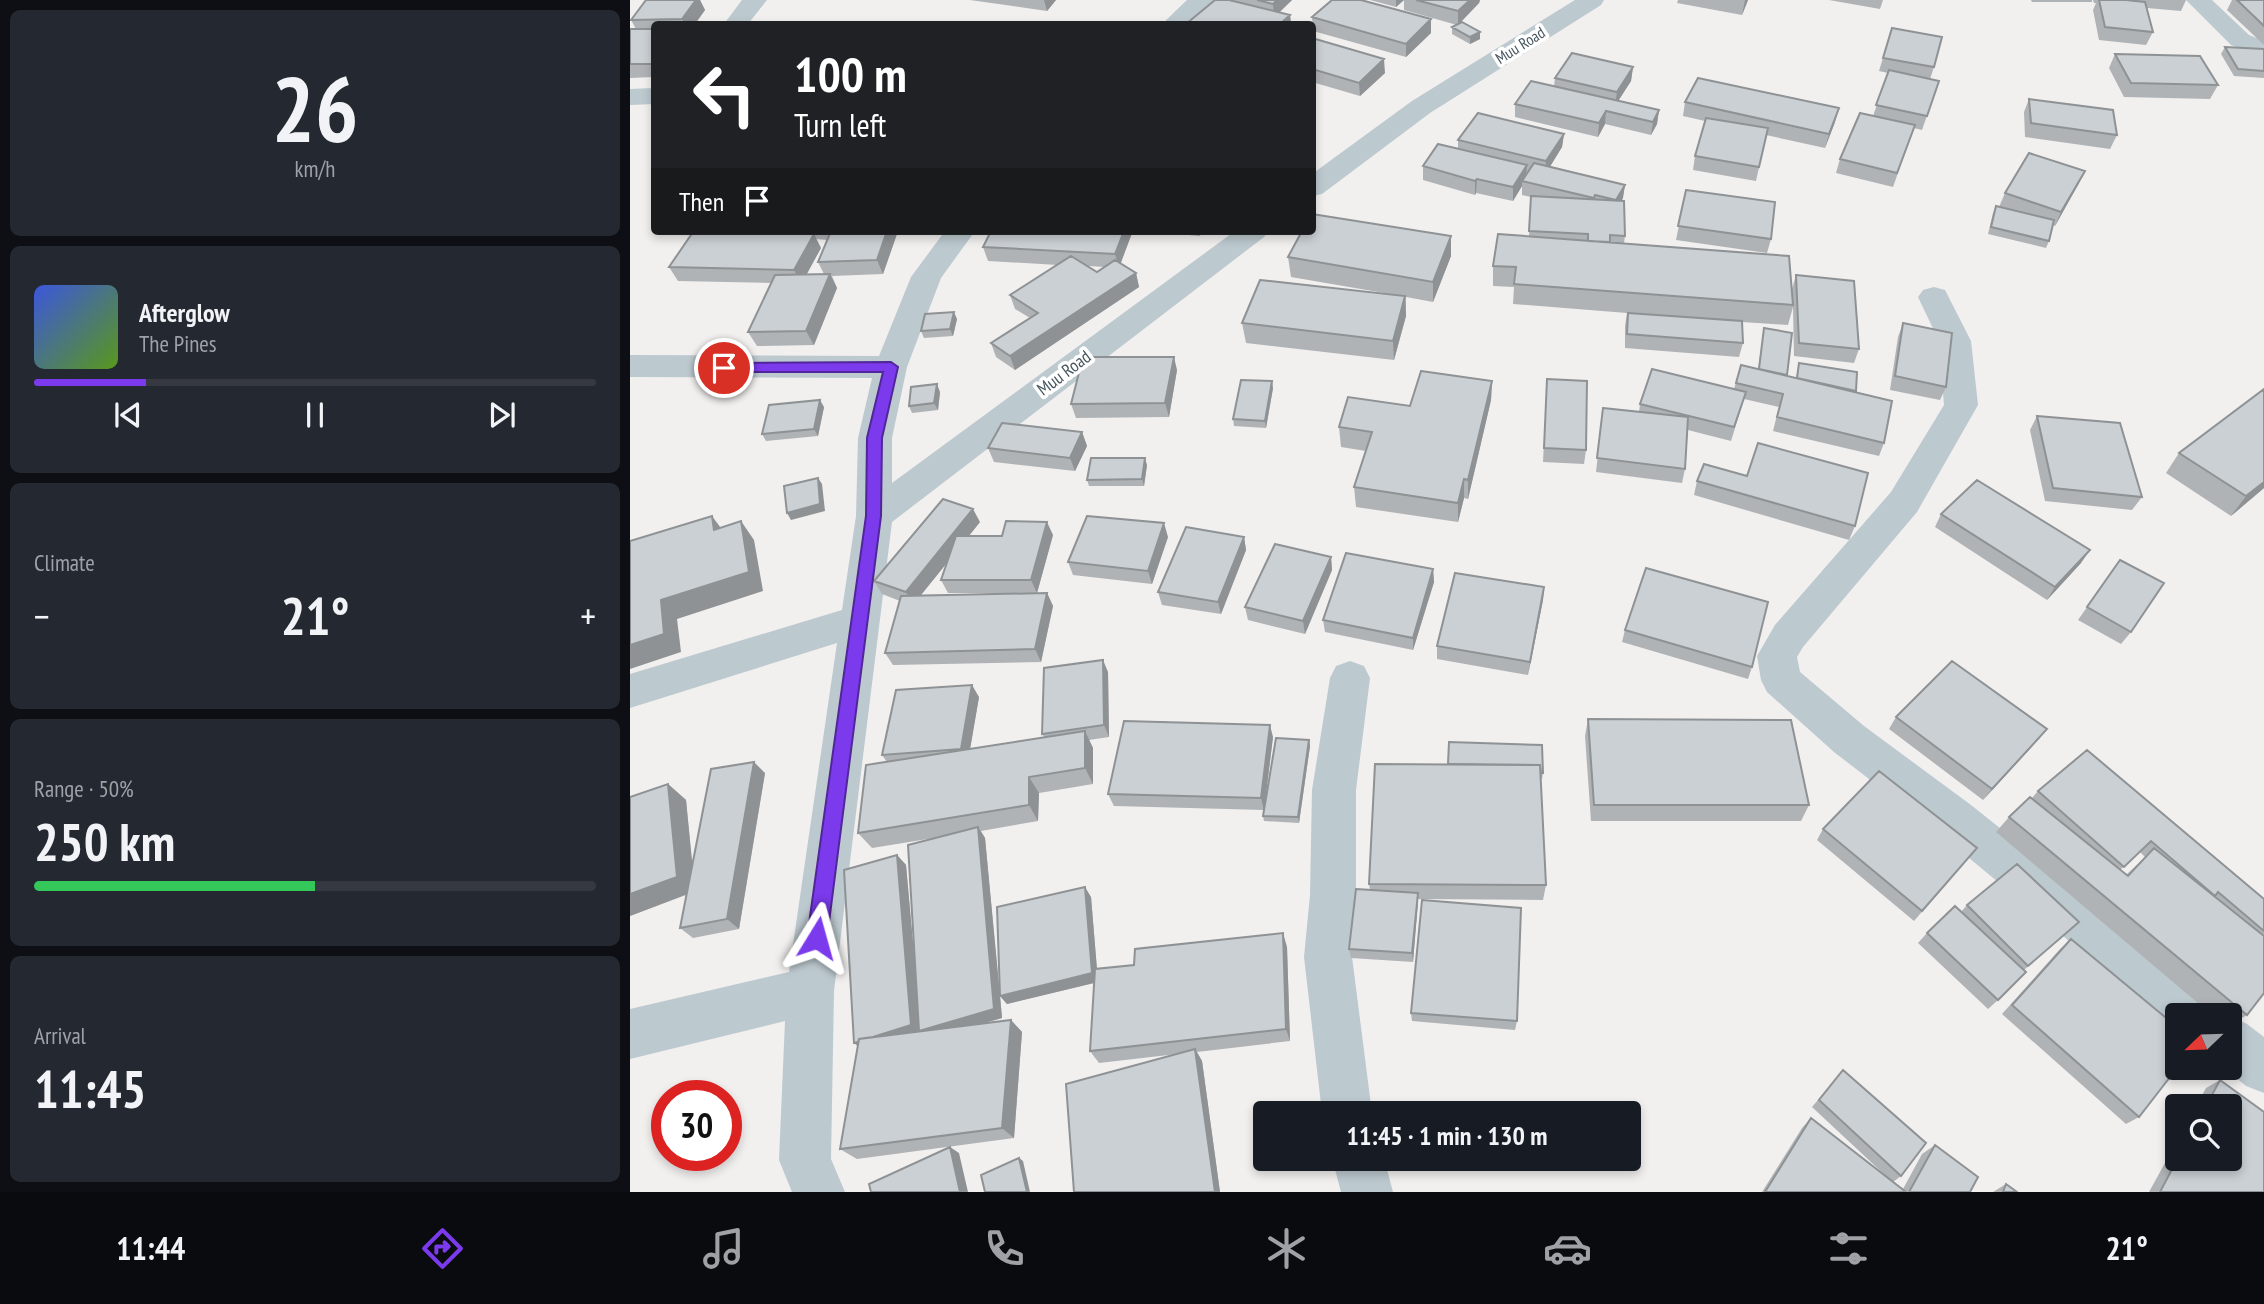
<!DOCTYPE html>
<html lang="en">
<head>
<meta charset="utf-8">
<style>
	body { margin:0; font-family:"PT Sans Narrow",sans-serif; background:#242831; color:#f1f3f6; height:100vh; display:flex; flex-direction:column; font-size:26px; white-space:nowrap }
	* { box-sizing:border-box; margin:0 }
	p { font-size:23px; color:#9ea1a6 }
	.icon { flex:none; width:38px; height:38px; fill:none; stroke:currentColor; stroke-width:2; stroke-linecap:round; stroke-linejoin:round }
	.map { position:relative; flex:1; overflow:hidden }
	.details { display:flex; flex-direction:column; gap:10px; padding:10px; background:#0d0f14; width:630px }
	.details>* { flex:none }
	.top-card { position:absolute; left:21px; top:21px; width:665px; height:214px; border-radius:7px; box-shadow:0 4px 10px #0003; background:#202124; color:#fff; overflow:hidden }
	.needle { width:46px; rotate:247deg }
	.tools { position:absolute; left:1535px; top:1003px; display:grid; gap:14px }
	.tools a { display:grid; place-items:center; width:77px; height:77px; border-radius:7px; background:#171b24; box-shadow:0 4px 10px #0003; font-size:35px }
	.speed { position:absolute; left:21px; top:1080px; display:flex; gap:14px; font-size:35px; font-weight:700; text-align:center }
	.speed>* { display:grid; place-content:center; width:91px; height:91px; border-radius:50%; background:#171b24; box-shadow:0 4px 10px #0003; line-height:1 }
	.speed .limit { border:10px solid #d22; background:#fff; color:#111 }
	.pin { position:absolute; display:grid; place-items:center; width:60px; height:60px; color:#fff; margin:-30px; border:4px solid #fff; border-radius:50%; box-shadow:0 2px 7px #0007 }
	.me { position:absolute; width:77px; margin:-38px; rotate:8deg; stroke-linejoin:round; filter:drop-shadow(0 0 5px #0008) }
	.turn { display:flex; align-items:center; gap:24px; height:147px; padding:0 28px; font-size:32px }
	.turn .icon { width:91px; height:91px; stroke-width:2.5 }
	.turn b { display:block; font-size:49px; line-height:60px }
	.then { display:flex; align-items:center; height:66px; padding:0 28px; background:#0003; gap:14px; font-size:26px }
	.big { font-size:52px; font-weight:800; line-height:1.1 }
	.details .widget { flex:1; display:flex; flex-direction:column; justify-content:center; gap:10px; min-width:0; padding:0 24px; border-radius:10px; background:#242831 }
	.details .dial { align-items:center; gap:0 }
	.dial b { font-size:91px; line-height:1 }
	.song { display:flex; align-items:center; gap:21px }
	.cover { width:84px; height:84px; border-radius:10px; background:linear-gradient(135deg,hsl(230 70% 55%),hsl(90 70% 35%)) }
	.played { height:7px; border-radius:4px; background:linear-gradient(90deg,#7c3aed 20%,#363941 20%) }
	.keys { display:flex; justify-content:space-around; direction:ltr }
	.heat { display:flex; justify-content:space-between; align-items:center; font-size:38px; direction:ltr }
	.charge { height:10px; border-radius:5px; background:linear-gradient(90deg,#34c759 50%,#363941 0) }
	.trip { position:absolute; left:623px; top:1101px; width:388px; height:70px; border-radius:7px; background:#171b24; box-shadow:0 4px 10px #0003; font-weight:800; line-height:70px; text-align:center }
	.tab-bar { display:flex; height:112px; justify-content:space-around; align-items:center; background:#090b0e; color:#9ea1a6 }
	.tab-bar .icon { width:49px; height:49px }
	.tab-bar .active { color:#7c3aed }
	.tab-bar b { font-size:32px; color:#f1f3f6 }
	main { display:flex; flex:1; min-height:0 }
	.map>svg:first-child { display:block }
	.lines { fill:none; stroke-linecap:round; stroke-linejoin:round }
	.minor { fill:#bcc9cf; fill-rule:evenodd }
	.wall { fill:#afb3b6; fill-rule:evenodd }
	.shaded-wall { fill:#8e9294 }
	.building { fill:#cbd0d4; stroke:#8e9294; stroke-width:2 }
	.route { fill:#7c3aed; stroke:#51269a; stroke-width:2 }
	.labels { text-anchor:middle; stroke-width:7; stroke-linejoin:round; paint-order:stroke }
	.far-street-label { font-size:16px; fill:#46565e; stroke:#fff }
	.street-label { font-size:18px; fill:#46565e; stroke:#fff }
</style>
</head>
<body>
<main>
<section class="details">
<div class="widget dial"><b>26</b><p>km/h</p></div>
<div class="widget">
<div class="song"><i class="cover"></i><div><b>Afterglow</b><p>The Pines</p></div></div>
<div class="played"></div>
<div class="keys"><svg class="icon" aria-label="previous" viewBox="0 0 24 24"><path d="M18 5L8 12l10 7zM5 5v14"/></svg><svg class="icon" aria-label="pause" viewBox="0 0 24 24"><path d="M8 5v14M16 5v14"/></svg><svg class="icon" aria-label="next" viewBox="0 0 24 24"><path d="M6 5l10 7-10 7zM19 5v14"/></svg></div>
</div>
<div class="widget"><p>Climate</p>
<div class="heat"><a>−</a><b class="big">21°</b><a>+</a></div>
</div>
<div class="widget"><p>Range · 50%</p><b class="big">250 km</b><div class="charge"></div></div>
<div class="widget"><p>Arrival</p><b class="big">11:45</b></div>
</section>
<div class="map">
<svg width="1634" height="1192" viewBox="0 0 1634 1192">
	<rect width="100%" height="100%" fill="#f2efef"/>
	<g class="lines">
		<!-- minor -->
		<path class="minor" d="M112 0H137L118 24H94Z
			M557 0H584L558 24H532Z
			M945 0H974L971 5 800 113 692 194 682 196V174L782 101Z
			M1556 0H1582L1619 35 1634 41V58L1601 45Z
			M24 88V104L0 105V89Z
			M315 231H345L311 278 277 367 262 438V483L605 231H639L634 237 262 522 204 991 201 1159 215 1192H162L149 1160 155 1021 0 1059V1009L159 972 207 643 0 708V674L212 610 226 516 228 438 242 378 0 377V355L249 356 281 277Z
			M1304 287 1315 290 1341 341 1348 405 1287 512 1173 647 1167 657 1170 672 1234 726 1341 805 1583 998 1590 1015H1547V1031L1309 833 1204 752 1137 692 1131 680 1127 656 1145 625 1261 492 1314 405 1309 341 1288 297 1293 290Z
			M720 661 734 666 740 678 726 790V895L722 957 742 1113H692L674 957 680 895 682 790 700 678 706 666Z
			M1600 1016 1617 1024 1634 1037V1093L1616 1086 1594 1068H1600Z
			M702 1158H754L763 1192H711Z"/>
	</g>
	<!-- wall -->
	<path class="wall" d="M16 0H70L75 10 65 24H24V77L0 78V29H6L1 20Z
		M340 0H426L417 11Z
		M585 0H662L649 13 660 15 661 24H556Z
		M740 0H850L849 3 829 24 850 39 840 44 822 34V27L827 25 774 10V0L766 7Z
		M1048 0H1118L1112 15 1047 3Z
		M1199 0H1253L1250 9Z
		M1401 0H1462V2H1402Z
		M1463 0H1556L1551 11 1517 8 1523 32 1516 45 1469 40 1463 10 1466 3H1464Z
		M1602 0H1634V45L1597 10Z
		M682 17 801 19V33L776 57 683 31Z
		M1262 28 1304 67 1300 79 1309 81 1292 130 1284 128 1263 187 1206 173 1210 159 1243 116 1258 73 1249 71Z
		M682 38 755 73 730 96 682 82Z
		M1595 47 1634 49V78L1604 76 1591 54Z
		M1485 54 1588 85 1580 99 1494 97 1479 68Z
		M1003 67 1001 81 988 101 1029 110 1027 124 1021 135 975 124 968 137 885 117V104L924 86 925 78Z
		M1399 99 1487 135 1480 149 1395 137 1394 112Z
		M1055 102 1205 122 1195 148 1136 135 1126 181 1063 170 1065 156 1075 121 1053 116Z
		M934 134 932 147 920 166 995 185 992 201 995 236 994 243 1162 289 1166 275 1229 349 1224 363 1164 356 1163 307 1158 325 1112 322 1113 343 1109 357 995 348V326L997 313 883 304 884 287 863 286V266L899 236 901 197 892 195V186L883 201 846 193 845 195 793 180V166L828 149V140Z
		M1455 171 1425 226 1422 225 1419 241 1416 248 1358 234 1363 213 1366 206 1369 207 1375 193Z
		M1056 190 1141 239 1137 253 1046 240Z
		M86 231H268L253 274 202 276 207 288 184 345 127 346 118 332 142 283 48 281 39 267 87 232ZM186 239 197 240 188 262 194 274H177L191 248Z
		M361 231H502V233L490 264 506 273 509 287 385 370 366 357 361 343 400 318 385 309 380 295 428 265 358 261 353 247ZM458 266 475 267 467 272Z
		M512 231H572L570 236Z
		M821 236V256L803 302 776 297V316L764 360 616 343 612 323 760 294 661 277 658 257Z
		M327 319 323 336 294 338 291 331Z
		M1273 323 1316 387 1310 400 1260 390 1268 337Z
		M1134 328 1157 376 1166 378 1169 363 1226 392 1254 443 1249 456 1143 431 1149 407 1114 399 1101 441 1058 430 1055 469 1052 483 966 472 973 408 1009 412 1010 404 1104 389 1111 365 1128 369Z
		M547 370 539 417 446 418 441 404Z
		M917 379 956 450 954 464 913 462Z
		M862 381 861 400 838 499 834 498 828 522 726 507 724 487 736 451 711 447 709 427Z
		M643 388 636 428 604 426 603 419Z
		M310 392 308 410 282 413 279 406Z
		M194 407 188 436 136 441 132 434Z
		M1407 416 1512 497 1502 510 1415 501 1400 430Z
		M452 432 457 446 445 471 364 462 358 448Z
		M1549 453 1634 488 1601 516 1536 473Z
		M517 465 514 486H459L457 480Z
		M1117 476 1225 526 1219 540 1064 495 1067 481Z
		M1311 514 1451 563 1417 600 1305 527Z
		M350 522 339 536 423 535 407 593H318L311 580 317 562 290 596 417 593 423 606 411 662 263 665 255 653 270 601 252 594 244 581Z
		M538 537 522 584 443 575 438 562Z
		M614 537 616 550 591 614 532 605 528 592Z
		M701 557 702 570 675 634 618 620 615 607Z
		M1490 560 1501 632 1491 644 1448 620Z
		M803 569 804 582 783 650 695 632 693 620Z
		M914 587 913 600 898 675 807 659V646Z
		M995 630 1122 667 1118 679 992 642Z
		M478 672 479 737 459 740 463 748V784L409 793 408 821 351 831 355 838 369 988 461 897 467 969 657 947 660 1041 567 1052 572 1061 590 1192H444L547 1054 469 1063 460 1051 464 983 377 1004 370 996 372 1018 351 1024 381 1020 392 1032 384 1138 227 1159 210 1149 267 855 276 865 285 971 304 838 242 848 228 833 257 762 252 755 349 697 340 749 414 737 412 734Z
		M1266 717 1417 729 1408 740 1353 800 1259 729Z
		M958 719 1179 805 1171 821H961L955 736Z
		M643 737 634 810 484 806 478 794Z
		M679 740 680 746 669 823 634 821 633 816Z
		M1457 750 1634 899V993L1617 1015 1600 1025V1015H1582L1366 832 1379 817 1402 798 1408 791ZM1510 852 1515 857 1496 875 1490 870Z
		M745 764 913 773 912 779H911L916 885 913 900 788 899 783 962 721 958 719 949 740 890 739 884Z
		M135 773 109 929 63 938 50 928 56 895 0 916V797L38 784 56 800 62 863Z
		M1193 829 1338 858 1284 921 1187 840Z
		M1337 905 1449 922 1394 970 1368 1000 1358 1009 1288 943 1297 933 1331 912Z
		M1441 939 1509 1117 1496 1124 1372 1014 1430 949Z
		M781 1013 887 1021 885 1030 782 1021Z
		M1213 1070 1271 1176 1263 1182 1273 1189 1292 1154 1305 1145 1340 1192H1132L1172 1128 1181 1118 1257 1177 1182 1107Z
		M1590 1080 1634 1192H1519L1547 1141V1158H1600V1106H1566L1576 1088Z
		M1376 1184 1387 1192H1363Z"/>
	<!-- shaded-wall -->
	<path class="shaded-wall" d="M66 0H70L75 10 65 24H55L52 19Z
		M414 0H426L417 11Z
		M647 0H662L644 17 643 4Z
		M766 0H774L766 7Z
		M840 0H850L849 3 828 25V11Z
		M1115 0H1118L1112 15Z
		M660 15 661 24H650Z
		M801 19V33L776 57V44Z
		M850 32V39L840 44V37Z
		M754 59 755 73 730 96 729 83Z
		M1003 67 1001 81 985 106 987 92Z
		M1209 108 1205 122 1195 148 1199 134Z
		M1029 110 1027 124 1021 135 1023 122Z
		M976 111 975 124 968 137 969 123Z
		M934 134 932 147 915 175 916 161Z
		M897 165 896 179 892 181V186L883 201V187Z
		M1455 171 1448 185 1425 226 1431 212Z
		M847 179 846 193 845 195V181Z
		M995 185 993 198 984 214 986 200Z
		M257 231H268L253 274 247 260Z
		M494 231H502V233L489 268 485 254Z
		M184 234 191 248 171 284 164 270Z
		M821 236V256L803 302V282Z
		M506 273 509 287 385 370 380 356Z
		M200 274 207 288 184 345 176 331Z
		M775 296 776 316 764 360 763 341Z
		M324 312 327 319 323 336 320 329Z
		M544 357 547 370 539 417 535 403Z
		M642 381 643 388 636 428 635 421Z
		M862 381 861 400 838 499V480Z
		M307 384 310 392 308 410 304 403Z
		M190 400 194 407 188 436 184 429Z
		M452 432 457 446 445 471 440 458Z
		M515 458 517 465 514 486 512 479Z
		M188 478 192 484 195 511 161 520 157 513Z
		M834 479V498L828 522V503Z
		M1634 482V488L1601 516 1616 496Z
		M343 509 350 522 283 605 276 592Z
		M82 516 96 535 84 530Z
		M111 521 124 540 133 591 47 619 51 652 0 669V645L31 600Z
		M417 522 423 535 407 593 401 580Z
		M534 523 538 537 522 584 518 571Z
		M614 537 616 550 591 614 588 602Z
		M1460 550 1451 563 1417 600 1425 587Z
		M701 557 702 570 675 634 673 621Z
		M803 569 804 582 783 650V638Z
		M914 587 913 600 898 675 900 662Z
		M417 593 423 606 411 662 405 649Z
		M473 660 478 672 479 737 474 725Z
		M342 685 349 697 338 761 331 749Z
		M640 725 643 737 634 810 631 798Z
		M1417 729 1408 740 1353 800 1362 789Z
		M455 731 463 748V784L455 768Z
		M679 740 680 746 669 823 668 817Z
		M124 762 135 773 109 929 97 919Z
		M399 777 409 793 408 821 399 805Z
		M38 784 56 800 65 891 0 916V894Z
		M348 827 355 838 370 995 455 887 461 897 468 982 377 1004 370 996 372 1018 298 1039 235 1052 224 1043 267 855 276 865 291 1030Z
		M788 893V903L783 962 782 953Z
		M653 933 657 947 660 1041 656 1029Z
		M381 1020 392 1032 384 1138 372 1128Z
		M565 1049 572 1061 590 1192H585Z
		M320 1147 329 1153 338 1192H330Z
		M389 1158 393 1161 400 1192H397Z"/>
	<!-- building -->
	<path class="building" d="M16 0H66L52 19 1 20Z
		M585 0H599L660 15 650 24H627L616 22 613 24H556Z
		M627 0H647L643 4Z
		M702 0H731L801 19 776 44 682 17Z
		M786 0H840L828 11Z
		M1469 0H1496L1515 2 1523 32 1475 27Z
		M1607 0H1634V26Z
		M832 22 850 32 840 37 822 27Z
		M1262 28 1312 37 1304 67 1253 58Z
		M0 29H24V64H0Z
		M682 38 754 59 729 83 682 69Z
		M1595 47 1634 49V71L1608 69Z
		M942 53 1003 67 987 92 925 78Z
		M1485 54 1570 56 1588 85 1501 83Z
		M1259 70 1309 81 1297 116 1246 105Z
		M1068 78 1209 108 1199 134 1055 102Z
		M901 81 1029 110 1023 122 976 111 969 123 885 104Z
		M1399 99 1483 110 1487 135 1401 123Z
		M848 113 934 134 916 161 828 140Z
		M1230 113 1285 125 1267 173 1210 159Z
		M1076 118 1138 128 1129 167 1065 156Z
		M808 144 897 165 883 187 847 179 845 181 793 166Z
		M1399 153 1455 171 1431 212 1375 193Z
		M904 163 995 185 986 200 965 195 964 198 892 181Z
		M1056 190 1145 202 1141 239 1048 226Z
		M901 196 994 201 995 236 980 235V242L958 241V234L899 231Z
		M1366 206 1424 220 1419 241 1361 227Z
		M682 214 821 236 803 282 658 257 672 231H682Z
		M201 231H257L247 260 188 262Z
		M361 231H494L485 254 353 247Z
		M63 232 184 234 164 270 39 267Z
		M868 234 1159 256 1163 305 884 284 886 267 863 266Z
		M441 256 467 272 485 260 506 273 380 356 361 343 408 313 380 295Z
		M200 274 176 331 118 332 145 275Z
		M1166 275 1224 281 1229 349 1169 343Z
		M630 280 775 296 763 341 612 323Z
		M324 312 320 329 291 331 295 314Z
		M998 313 1112 321 1113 343 997 334Z
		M1273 323 1322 333 1316 387 1265 376Z
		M1134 328 1162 333 1157 375 1129 369Z
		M453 357H544L535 403 441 404Z
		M1169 363 1227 372 1226 391 1167 378Z
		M1111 365 1262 401 1254 443 1147 417 1153 394 1106 383Z
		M1022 369 1116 392 1104 427 1010 404Z
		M791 371 862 381 838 480 834 479 828 503 724 487 742 432 709 427 718 397 780 406Z
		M917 379 957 381 956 450 914 448Z
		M611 380 642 381 635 421 603 419Z
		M307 384 304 403 279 406 281 387Z
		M1634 389V482L1616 496 1549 453Z
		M190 400 184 429 132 434 139 405Z
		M973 408 1058 417 1055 469 967 458Z
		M1407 416 1490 423 1512 497 1423 488Z
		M372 423 452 432 440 458 358 448Z
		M1128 443 1238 473 1225 526 1067 481 1074 464 1117 476Z
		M461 458H515L512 479 457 480Z
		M188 478 190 504 157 513 154 486Z
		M1347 480 1460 550 1425 587 1311 514Z
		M313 499 343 509 276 592 244 581Z
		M82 516 84 530 111 521 119 572 31 600 34 634 0 645V541Z
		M457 516 534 523 518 571 438 562Z
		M376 521 417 522 401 580H311L326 536H372Z
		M556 527 614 537 588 602 528 592Z
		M645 544 701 557 673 621 615 607Z
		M716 553 803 569 783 638 693 620Z
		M1490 560 1534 583 1501 632 1457 607Z
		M1016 568 1138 602 1122 667 995 630Z
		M825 573 914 587 900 662 807 646Z
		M417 593 405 649 255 653 271 596Z
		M473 660 474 725 412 734 414 668Z
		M1322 661 1417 729 1362 789 1266 717Z
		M342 685 331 749 252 755 266 690Z
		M958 719 1161 720 1179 805H964Z
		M494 721 640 725 631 798 478 794Z
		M455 731V768L399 777V805L228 833 236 765Z
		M646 738 679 740 668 817 633 816Z
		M819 742 912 745 913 773H911L910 765 818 764Z
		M1457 750 1634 899V931L1588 892 1585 896 1521 841 1494 867 1408 791Z
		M124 762 97 919 50 928 81 769Z
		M745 764 910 765 916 885 739 884Z
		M1249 771 1347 848 1292 911 1193 829Z
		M38 784 47 877 0 894V797Z
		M1400 797 1498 876 1524 848 1634 936V993L1617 1015 1379 817Z
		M348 827 364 1009 289 1031 278 845Z
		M267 855 281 1025 243 1037 229 1039 228 1042 224 1043 214 870Z
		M1387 864 1449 922 1398 966 1337 905Z
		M455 887 462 973 370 996 367 907Z
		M726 889 788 893 782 953 719 949Z
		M792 900 891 908 887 1021 781 1013Z
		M1325 906 1396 972 1368 1000 1297 933Z
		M653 933 656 1029 460 1051 465 969 504 965 505 949Z
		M1441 939 1547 1027V1068L1509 1117 1382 1005Z
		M381 1020 372 1128 210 1149 229 1039Z
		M565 1049 585 1192H444L436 1084Z
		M1213 1070 1296 1143 1271 1176 1189 1100Z
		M1590 1080 1634 1112V1192H1530L1548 1158H1600V1106H1576Z
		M1181 1118 1276 1192H1135Z
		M1305 1145 1348 1177 1340 1192H1279Z
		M320 1147 330 1192H241L239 1184Z
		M389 1158 397 1192H355L351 1175Z
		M1376 1184 1387 1192H1373Z"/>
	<!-- route -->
	<path class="route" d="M261 362 268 367 252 438 251 516 197 938 194 944 187 947 180 944 177 938 236 516 237 438 253 372H94L88 368 94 363Z"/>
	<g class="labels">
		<!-- far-street labels -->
		<g class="far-street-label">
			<text transform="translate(890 45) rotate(-32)" y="6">Muu Road</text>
		</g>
		<!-- street labels -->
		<g class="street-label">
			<text transform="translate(434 373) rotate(-37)" y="6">Muu Road</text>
		</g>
	</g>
</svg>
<div class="tools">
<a><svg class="needle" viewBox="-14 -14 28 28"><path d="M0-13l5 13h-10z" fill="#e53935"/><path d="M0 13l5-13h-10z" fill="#9ea1a6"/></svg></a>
<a><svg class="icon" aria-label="search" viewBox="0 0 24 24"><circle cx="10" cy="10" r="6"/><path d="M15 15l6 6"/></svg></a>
</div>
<div class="speed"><div class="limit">30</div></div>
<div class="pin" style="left:94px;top:368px;background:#d93025"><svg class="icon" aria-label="arrive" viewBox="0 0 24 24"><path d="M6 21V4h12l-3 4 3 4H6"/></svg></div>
<svg class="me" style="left:187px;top:938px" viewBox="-20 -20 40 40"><path d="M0-17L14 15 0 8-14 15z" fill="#7c3aed" stroke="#fff" stroke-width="4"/></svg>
<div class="trip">11:45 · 1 min · 130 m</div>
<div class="top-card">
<div class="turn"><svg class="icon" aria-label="left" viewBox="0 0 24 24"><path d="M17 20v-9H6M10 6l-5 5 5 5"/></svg><div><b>100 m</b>Turn left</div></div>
<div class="then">Then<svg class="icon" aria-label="arrive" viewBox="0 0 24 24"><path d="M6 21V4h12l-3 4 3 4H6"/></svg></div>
</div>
</div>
</main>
<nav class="tab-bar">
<b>11:44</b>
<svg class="icon active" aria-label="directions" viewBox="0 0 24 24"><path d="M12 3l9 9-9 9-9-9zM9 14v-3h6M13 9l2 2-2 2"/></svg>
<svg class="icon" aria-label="music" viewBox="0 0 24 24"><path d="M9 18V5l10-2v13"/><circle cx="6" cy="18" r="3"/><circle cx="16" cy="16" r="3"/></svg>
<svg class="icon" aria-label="phone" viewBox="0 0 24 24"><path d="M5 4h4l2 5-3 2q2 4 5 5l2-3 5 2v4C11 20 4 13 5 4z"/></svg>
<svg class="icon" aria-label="climate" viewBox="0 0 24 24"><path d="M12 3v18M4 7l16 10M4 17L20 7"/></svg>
<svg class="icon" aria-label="car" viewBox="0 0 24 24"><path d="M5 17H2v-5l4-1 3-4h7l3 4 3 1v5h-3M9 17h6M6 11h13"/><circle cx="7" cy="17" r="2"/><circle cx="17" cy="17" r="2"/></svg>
<svg class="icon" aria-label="filters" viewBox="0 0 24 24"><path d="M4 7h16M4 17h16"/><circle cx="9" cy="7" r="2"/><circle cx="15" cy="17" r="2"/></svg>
<b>21°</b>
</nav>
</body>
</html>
